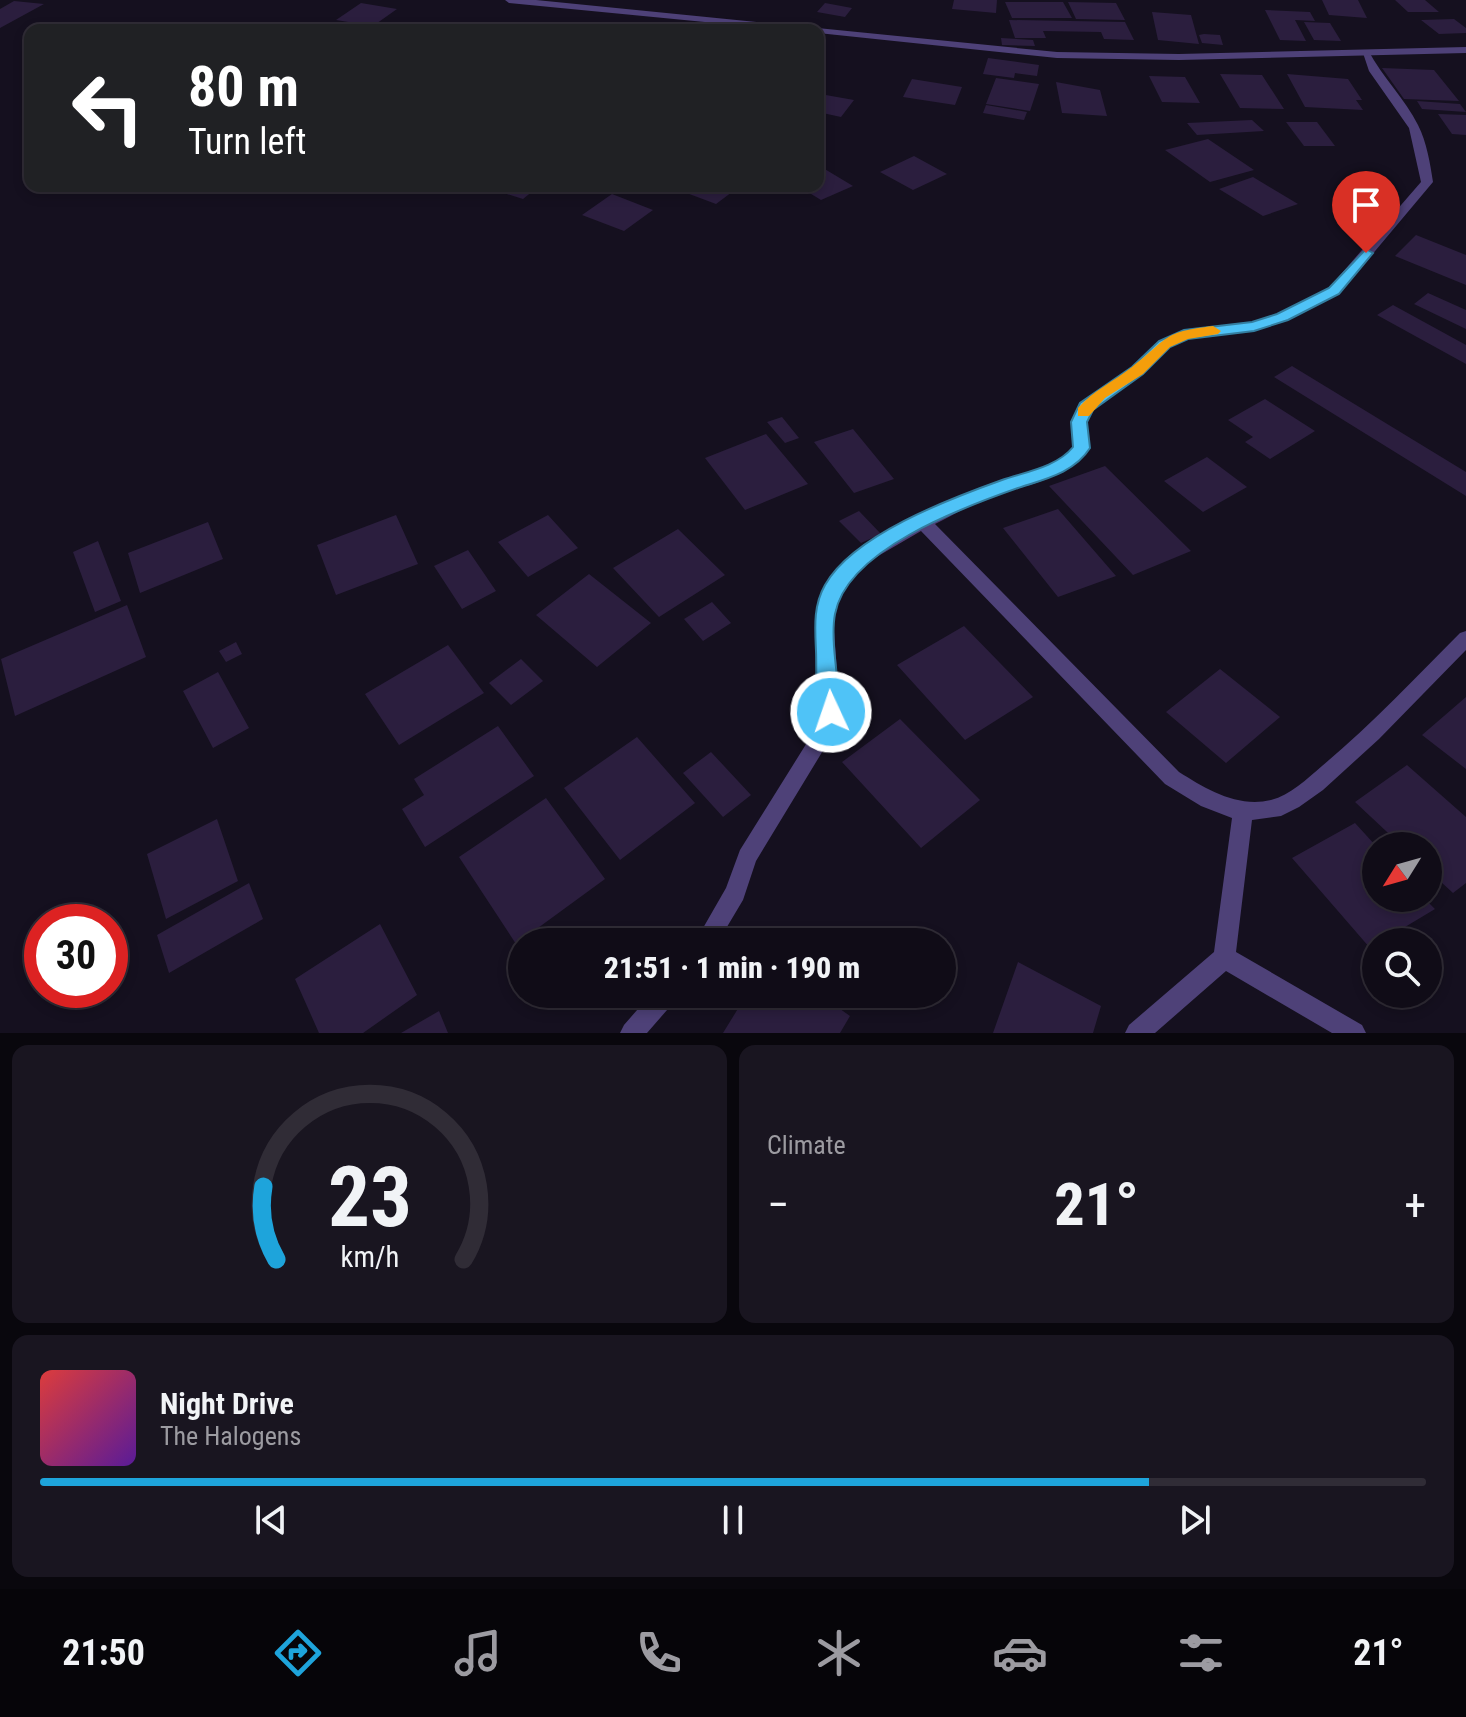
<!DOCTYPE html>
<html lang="en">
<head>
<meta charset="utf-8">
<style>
	body { margin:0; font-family:"Roboto Condensed",sans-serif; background:#191520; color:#f1f3f6; height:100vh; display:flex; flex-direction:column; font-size:30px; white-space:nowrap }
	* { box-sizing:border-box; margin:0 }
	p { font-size:26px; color:#9c9ba1 }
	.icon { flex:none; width:44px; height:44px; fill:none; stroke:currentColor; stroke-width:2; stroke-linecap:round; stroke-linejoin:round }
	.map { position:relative; height:1033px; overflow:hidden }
	.drawer { display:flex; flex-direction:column; gap:12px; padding:12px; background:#09070d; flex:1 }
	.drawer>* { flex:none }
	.banner { position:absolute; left:24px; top:24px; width:800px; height:168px; border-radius:16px; box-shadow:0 4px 12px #0003,0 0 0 2px #302c36; background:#202124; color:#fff; overflow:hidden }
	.needle { width:52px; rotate:233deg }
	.buttons { position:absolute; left:1362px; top:832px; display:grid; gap:16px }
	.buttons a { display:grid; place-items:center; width:80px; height:80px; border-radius:50%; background:#100c17; box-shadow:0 4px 12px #0003,0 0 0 2px #302c36; font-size:40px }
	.speed { position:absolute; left:24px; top:904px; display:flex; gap:16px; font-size:40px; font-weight:700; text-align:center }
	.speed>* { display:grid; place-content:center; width:104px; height:104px; border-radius:50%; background:#100c17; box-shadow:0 4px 12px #0003,0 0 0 2px #302c36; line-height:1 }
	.speed .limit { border:12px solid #d22; background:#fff; color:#111 }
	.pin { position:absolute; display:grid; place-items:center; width:68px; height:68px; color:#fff; margin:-82px -34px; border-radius:50% 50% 50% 0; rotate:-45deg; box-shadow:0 0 8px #0007 }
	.pin .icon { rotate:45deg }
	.me { position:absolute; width:88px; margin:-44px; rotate:357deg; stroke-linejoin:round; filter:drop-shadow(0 0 6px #0008) }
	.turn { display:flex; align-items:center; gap:28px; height:168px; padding:0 32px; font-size:36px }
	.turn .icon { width:104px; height:104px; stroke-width:2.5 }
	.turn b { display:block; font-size:56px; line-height:68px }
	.big { font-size:60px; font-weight:800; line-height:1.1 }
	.drawer .tile { flex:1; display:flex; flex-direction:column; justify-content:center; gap:12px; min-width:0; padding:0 28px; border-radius:16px; background:#191520 }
	.drawer .dial { align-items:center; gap:0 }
	.dial svg { height:208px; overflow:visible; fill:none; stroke:#302c36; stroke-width:7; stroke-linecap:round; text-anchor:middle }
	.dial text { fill:#f1f3f6; stroke:none }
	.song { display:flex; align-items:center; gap:24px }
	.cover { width:96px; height:96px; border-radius:12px; background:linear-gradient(135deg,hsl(0 70% 55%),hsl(270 70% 35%)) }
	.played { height:8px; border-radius:4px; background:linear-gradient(90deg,#1ea4db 80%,#302c36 80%) }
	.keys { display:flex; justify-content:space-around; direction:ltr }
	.heat { display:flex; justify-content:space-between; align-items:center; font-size:44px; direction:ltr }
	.drawer .tiles { flex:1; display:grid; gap:12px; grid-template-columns:1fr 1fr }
	.tile:last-child { grid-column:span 2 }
	.trip { position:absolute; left:508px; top:928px; width:448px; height:80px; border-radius:40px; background:#100c17; box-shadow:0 4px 12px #0003,0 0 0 2px #302c36; font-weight:800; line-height:80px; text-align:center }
	.tab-bar { display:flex; height:128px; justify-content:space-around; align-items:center; background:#060509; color:#9c9ba1 }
	.tab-bar .icon { width:56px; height:56px }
	.tab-bar .active { color:#1ea4db }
	.tab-bar b { font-size:36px; color:#f1f3f6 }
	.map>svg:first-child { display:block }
	.building { fill:#2b1e3e }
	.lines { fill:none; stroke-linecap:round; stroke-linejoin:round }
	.minor { fill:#4e4178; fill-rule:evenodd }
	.tertiary { fill:#4e4178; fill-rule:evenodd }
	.route { fill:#4fc3f7; stroke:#337fa1; stroke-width:2 }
	.slow { fill:#f59e0b }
</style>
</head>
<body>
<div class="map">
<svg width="1466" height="1033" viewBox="0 0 1466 1033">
	<rect width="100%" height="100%" fill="#15101f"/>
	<!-- building -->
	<path class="building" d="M954 0H997L996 13 952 9Z
		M1322 0H1358L1367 18 1329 15Z
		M1395 0H1425L1439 12H1408Z
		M14 1 44 4 0 28V9Z
		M1005 2H1063L1072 18H1012Z
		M1068 2 1116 3 1125 20 1076 19Z
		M361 3 397 9 373 26 336 20Z
		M825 3 852 8 845 17 817 12Z
		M1265 10 1310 12 1315 21 1295 20 1306 41 1280 40Z
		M1152 12 1191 15 1199 44 1158 40Z
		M1454 19 1466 28V33L1439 34 1421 20Z
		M1009 20 1125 22 1134 40 1104 39 1101 32 1043 31 1046 38H1015Z
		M1304 22 1330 23 1341 41 1314 40Z
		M1204 34 1220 35 1223 45 1202 43 1199 35Z
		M1001 38 1033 40 1035 46 1002 45Z
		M988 58 1039 65 1037 76 1015 73 1014 78 983 74Z
		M1382 68 1434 70 1459 101 1404 99Z
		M1220 74 1262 75 1284 109 1240 108Z
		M1287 74 1348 79 1362 100H1356L1363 110 1305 107Z
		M1149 76 1185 77 1200 103 1162 102Z
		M996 78 1039 84 1030 111 986 104Z
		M912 79 962 87 955 105 903 97Z
		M1056 82 1100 90 1107 116 1062 113Z
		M820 94 854 100 841 117 818 112Z
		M1417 101 1460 104 1466 112 1422 109Z
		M986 105 1027 112 1024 120 983 113Z
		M1438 114 1466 115V135L1452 134Z
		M1252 120 1264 131 1197 135 1187 123Z
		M1286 122H1317L1335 146H1304Z
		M1208 139 1254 170 1210 182 1165 150Z
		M914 156 947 174 913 190 880 172Z
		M818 165 853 186 821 200 798 186H818Z
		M1253 177 1298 204 1263 216 1219 189Z
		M481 186H539L523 199Z
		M668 186H740L716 204Z
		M612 194 653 210 624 231 582 215Z
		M1416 235 1466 255V285L1395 256Z
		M1428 293 1466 310V329L1414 304Z
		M1393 305 1466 345V364L1377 315Z
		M1292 366 1466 472V496L1274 377Z
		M1265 399 1315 431 1270 459 1245 442 1253 437 1228 420Z
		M782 417 799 438 785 443 767 422Z
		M853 429 894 479 854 493 814 442Z
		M766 434 808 484 745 510 705 458Z
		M1207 457 1247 487 1203 512 1164 481Z
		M1105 466 1191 551 1133 575 1049 486Z
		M1058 509 1116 576 1058 597 1003 528Z
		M859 511 881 534 861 543 839 521Z
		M396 515 418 564 336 595 317 545Z
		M548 515 578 548 528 577 498 542Z
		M208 522 223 559 140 593 128 553Z
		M678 529 725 575 659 617 613 568Z
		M98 541 121 601 95 612 73 552Z
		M468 550 496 591 462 609 434 566Z
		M589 574 651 623 597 667 536 615Z
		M712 602 731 623 703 641 684 619Z
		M127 605 146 657 15 716 1 659Z
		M964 626 1033 697 965 740 897 665Z
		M236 642 242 654 226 662 219 651Z
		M448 645 484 693 399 745 365 694Z
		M521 659 543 681 511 705 489 683Z
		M1220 669 1280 717 1226 763 1166 712Z
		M218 672 249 728 213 748 183 691Z
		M1466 697V769L1422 735Z
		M900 719 980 800 921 848 842 762Z
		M498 726 534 776 425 847 402 809 424 795 414 779Z
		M637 737 695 803 620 860 564 788Z
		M711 752 751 795 723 817 683 773Z
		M1407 765 1466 817V883L1453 893 1428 870V846H1402L1355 802Z
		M546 798 605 879 516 944 459 857Z
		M217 819 238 881 166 919 147 854Z
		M1355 823 1376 846V898H1424L1435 909 1370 948 1292 858Z
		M249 883 263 919 169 973 157 935Z
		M380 924 417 995 363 1033H319L295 979Z
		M1018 962 1101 1006 1093 1033H993Z
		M747 994H819L850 1016 840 1033H723Z
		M439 1011 448 1033H401Z"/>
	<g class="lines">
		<!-- minor -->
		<path class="minor" d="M1362 50H1368C1383 78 1405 99 1418 125 1427 143 1430 163 1433 182L1339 294 1287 320 1259 329 1187 339 1169 347 1143 374 1092 410 1086 422 1090 448C1069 480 1019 486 985 499 968 506 951 516 935 524L1179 772C1206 789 1237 808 1271 800 1290 795 1307 779 1322 766 1371 725 1415 678 1460 633L1466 631V650L1379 739 1323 790 1299 807 1281 816 1252 820 1236 952 1362 1025 1366 1033H1332L1226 971 1155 1033H1125L1129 1025 1214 952 1232 818 1201 806 1165 784 921 531 861 566 840 592 833 617 840 712 827 744 756 861 743 900 718 942H695L726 888 740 850 813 733 822 712 815 617 826 584 849 556 884 535 971 492 1049 465 1069 454 1074 447 1072 422 1081 404 1133 368 1159 341 1184 331 1252 322 1277 314 1329 288 1421 182 1409 128 1369 71Z
			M651 994H677L674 1002 647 1033H620L624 1025Z"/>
		<!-- tertiary -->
		<path class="tertiary" d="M505 0H536L1057 52 1179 54 1466 47V53L1179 60 1057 58 818 33V30H786L509 3Z"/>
	</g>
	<!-- route -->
	<path class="route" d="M1366 249 1373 253 1339 294 1288 320 1254 331 1188 339 1170 347 1143 374 1093 410 1087 422 1090 448C1074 473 1045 479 1018 488 961 508 847 550 835 614 830 640 839 684 841 712L838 718H823C814 700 817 672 816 651 815 628 813 606 825 585 853 535 949 499 1002 480 1025 472 1057 467 1073 447L1071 422 1080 403 1132 367 1159 341 1184 330 1252 322 1277 314 1329 288Z"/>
	<!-- slow -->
	<path class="slow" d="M1213 326 1221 331 1218 334 1188 339 1170 347 1143 374 1105 398 1089 416H1078V408C1094 390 1113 382 1132 367 1169 338 1162 332 1213 326Z"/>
</svg>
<div class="buttons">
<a><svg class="needle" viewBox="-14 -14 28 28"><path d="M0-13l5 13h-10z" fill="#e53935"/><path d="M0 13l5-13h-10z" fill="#9c9ba1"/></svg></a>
<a><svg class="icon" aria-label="search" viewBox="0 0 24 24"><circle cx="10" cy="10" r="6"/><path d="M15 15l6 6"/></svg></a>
</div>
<div class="speed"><div class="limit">30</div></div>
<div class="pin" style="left:1366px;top:253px;background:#d93025"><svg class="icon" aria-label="arrive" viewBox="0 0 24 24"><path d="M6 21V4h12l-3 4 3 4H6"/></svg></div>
<svg class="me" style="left:831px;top:712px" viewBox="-20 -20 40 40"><circle r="17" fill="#4fc3f7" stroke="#fff" stroke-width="3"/><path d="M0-11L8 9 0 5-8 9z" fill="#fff"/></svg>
<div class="trip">21:51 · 1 min · 190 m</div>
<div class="banner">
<div class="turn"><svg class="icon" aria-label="left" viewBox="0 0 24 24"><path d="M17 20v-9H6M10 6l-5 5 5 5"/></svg><div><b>80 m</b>Turn left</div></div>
</div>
</div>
<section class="drawer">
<div class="tiles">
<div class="tile dial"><svg viewBox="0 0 100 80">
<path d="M14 69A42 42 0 1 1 86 69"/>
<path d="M14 69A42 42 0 0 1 9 41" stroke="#1ea4db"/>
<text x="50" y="56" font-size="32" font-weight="700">23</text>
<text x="50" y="72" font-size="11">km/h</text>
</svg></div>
<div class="tile"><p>Climate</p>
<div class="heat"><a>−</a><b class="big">21°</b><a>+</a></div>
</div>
<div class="tile">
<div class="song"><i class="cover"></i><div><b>Night Drive</b><p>The Halogens</p></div></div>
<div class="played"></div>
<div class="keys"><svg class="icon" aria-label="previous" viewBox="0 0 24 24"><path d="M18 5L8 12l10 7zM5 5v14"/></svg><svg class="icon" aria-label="pause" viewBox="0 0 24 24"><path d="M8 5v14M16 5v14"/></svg><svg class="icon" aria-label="next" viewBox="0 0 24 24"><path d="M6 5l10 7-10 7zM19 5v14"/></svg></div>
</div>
</div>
</section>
<nav class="tab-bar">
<b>21:50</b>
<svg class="icon active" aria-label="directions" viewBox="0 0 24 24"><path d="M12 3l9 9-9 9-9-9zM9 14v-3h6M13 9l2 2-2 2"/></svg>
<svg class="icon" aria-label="music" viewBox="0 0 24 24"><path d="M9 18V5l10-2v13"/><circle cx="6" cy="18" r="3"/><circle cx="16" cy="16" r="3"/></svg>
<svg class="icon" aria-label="phone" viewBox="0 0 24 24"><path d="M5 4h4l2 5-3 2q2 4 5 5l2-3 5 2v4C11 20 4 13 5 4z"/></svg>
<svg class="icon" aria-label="climate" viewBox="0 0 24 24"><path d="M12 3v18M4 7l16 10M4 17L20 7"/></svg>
<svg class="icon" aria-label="car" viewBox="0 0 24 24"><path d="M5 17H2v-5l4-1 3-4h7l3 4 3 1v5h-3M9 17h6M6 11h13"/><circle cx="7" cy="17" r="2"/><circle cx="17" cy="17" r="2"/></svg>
<svg class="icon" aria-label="filters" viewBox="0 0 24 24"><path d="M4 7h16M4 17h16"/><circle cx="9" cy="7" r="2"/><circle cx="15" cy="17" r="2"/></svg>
<b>21°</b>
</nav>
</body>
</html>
